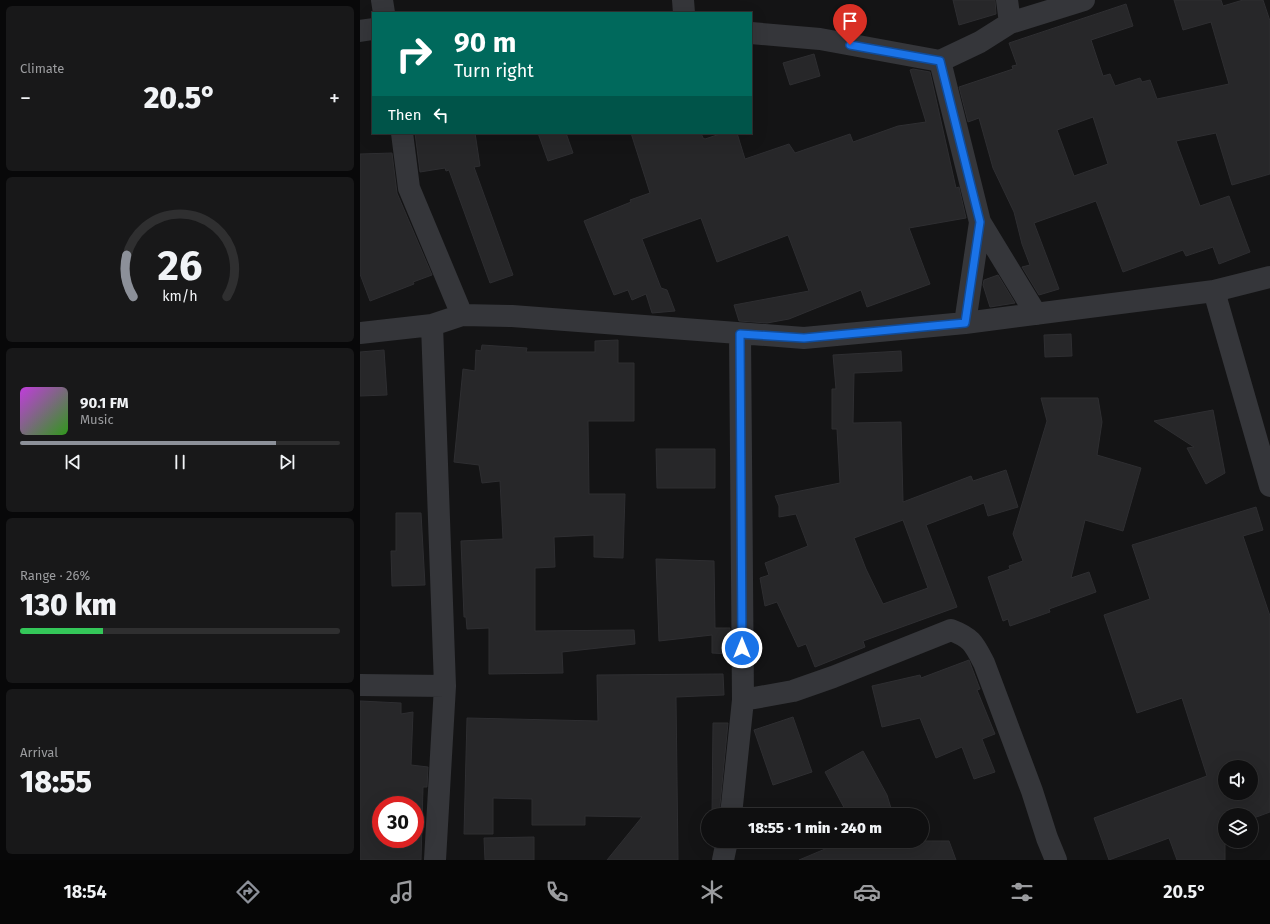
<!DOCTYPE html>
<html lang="en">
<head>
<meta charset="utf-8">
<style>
	body { margin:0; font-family:"Fira Sans",sans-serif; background:#181819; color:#f1f3f6; height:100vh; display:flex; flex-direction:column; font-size:15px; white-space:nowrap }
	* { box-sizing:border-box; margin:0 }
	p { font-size:13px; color:#9b9c9f }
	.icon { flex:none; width:22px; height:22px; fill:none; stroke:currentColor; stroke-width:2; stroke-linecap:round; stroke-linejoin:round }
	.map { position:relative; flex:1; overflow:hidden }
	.drawer { display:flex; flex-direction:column; gap:6px; padding:6px; background:#080809; width:360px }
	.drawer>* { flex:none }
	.guide { position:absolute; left:12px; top:12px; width:380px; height:122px; border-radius:0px; box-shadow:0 4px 16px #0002,0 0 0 1px #2f2f30; background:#00695c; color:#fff; overflow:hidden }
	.controls { position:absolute; left:858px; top:760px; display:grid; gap:8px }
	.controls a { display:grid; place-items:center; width:40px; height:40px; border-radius:50%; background:#0f0f10; box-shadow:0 4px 16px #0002,0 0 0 1px #2f2f30; font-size:20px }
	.speed { position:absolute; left:12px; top:796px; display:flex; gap:8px; font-size:20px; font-weight:700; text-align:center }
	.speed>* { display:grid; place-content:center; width:52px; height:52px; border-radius:50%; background:#0f0f10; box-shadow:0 4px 16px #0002,0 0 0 1px #2f2f30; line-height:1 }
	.speed .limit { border:6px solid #d22; background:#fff; color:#111 }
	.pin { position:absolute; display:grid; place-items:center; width:34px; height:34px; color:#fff; margin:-41px -17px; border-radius:50% 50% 50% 0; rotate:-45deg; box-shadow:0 0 4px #0007 }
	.pin .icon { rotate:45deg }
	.me { position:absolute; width:44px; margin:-22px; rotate:0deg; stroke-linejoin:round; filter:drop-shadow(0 0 3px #0008) }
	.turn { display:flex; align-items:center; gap:14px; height:84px; padding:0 16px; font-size:18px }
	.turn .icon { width:52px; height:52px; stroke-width:2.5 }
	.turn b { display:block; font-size:28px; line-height:34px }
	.then { display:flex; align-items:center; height:38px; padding:0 16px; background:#0003; gap:8px; font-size:15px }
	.big { font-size:30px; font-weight:800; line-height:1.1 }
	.drawer .widget { flex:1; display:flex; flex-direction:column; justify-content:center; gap:6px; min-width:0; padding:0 14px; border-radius:6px; background:#181819 }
	.drawer .dial { align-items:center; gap:0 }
	.dial svg { height:104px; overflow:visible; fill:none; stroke:#2f2f30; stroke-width:7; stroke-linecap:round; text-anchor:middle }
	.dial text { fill:#f1f3f6; stroke:none }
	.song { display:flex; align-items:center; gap:12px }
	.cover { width:48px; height:48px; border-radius:6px; background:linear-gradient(135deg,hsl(290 70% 55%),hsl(110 70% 35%)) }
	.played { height:4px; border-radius:2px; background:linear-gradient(90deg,#8c9099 80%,#2f2f30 80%) }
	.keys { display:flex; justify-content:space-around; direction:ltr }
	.heat { display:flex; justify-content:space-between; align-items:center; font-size:22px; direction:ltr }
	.charge { height:6px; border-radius:3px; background:linear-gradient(90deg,#34c759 26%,#2f2f30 0) }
	.trip { position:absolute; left:341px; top:808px; width:228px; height:40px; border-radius:20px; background:#0f0f10; box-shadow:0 4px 16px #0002,0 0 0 1px #2f2f30; font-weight:800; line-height:40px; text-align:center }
	.tabs { display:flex; height:64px; justify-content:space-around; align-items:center; background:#060606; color:#9b9c9f }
	.tabs .icon { width:28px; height:28px }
	.tabs .selected { color:#8c9099 }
	.tabs b { font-size:18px; color:#f1f3f6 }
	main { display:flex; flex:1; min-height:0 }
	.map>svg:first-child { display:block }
	.building { fill:#272729; stroke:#2e2e31; fill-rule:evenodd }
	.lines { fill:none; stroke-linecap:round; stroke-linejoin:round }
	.minor { stroke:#35363a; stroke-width:22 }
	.route-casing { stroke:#114b97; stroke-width:10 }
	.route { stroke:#1a73e8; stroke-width:7 }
</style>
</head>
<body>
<main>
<section class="drawer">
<div class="widget"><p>Climate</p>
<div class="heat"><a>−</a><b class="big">20.5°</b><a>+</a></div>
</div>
<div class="widget dial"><svg viewBox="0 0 100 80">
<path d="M14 69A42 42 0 1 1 86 69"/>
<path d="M14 69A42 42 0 0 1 9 37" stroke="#8c9099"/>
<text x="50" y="56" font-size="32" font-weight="700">26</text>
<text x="50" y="72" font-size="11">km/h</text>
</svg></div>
<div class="widget">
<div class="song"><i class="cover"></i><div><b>90.1 FM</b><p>Music</p></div></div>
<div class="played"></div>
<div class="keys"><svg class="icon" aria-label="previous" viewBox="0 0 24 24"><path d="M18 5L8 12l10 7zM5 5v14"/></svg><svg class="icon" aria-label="pause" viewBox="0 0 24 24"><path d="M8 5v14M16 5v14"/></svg><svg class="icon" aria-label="next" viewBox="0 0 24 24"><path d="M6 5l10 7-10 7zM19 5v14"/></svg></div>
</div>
<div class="widget"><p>Range · 26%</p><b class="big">130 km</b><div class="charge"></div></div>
<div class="widget"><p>Arrival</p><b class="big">18:55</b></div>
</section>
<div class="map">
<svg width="910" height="860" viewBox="0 0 910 860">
	<rect width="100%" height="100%" fill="#141415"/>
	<!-- building -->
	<path class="building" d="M593 0H635L636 14 599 25Z
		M814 0H861L863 6 883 0H903L910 21V174L872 185 856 133 816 141 840 206 869 196 890 252 859 264 853 247 826 256 823 250 763 272 736 201 674 223 699 289 679 295 662 267 670 265 662 244 654 212 633 168 619 118 608 122 599 87 653 69 652 66 657 65 649 43 766 4 773 26 731 40 743 76 750 74 755 86 780 78 782 82 790 80 797 99 869 84 851 22 823 30ZM733 117 748 164 714 176 697 130Z
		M454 54 460 76 430 85 423 63Z
		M553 69 570 72 596 188 599 187 606 218 549 228 570 284 507 307 501 290 429 319 407 323 379 321 374 305 449 291 428 235 357 262 341 218 282 239 301 288 307 290 315 311 292 313 286 294 272 300 268 290 254 295 224 221 271 202 270 200 290 193 271 133H341L343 138 345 139 363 133H377L385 159 429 144 435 153 490 134 493 142 538 126 566 122 550 70Z
		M55 133H115L120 166 114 167 153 275 130 283 89 170 86 171 85 168 60 172Z
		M178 133H206L213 153 188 161Z
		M32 153 37 193 72 275 53 282 54 284 10 301 0 274V154Z
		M638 275 655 303 630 307 623 285 624 280Z
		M711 334 712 356 685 357 684 335Z
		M258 340V363H274V421H228L229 494H265L263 558 234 557V535L194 537 195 567 175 568V631L274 630 275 644 202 652 203 673 129 674V628L107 629 106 617H104L101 541 143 539 140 481 122 483 119 465 94 462 103 369 115 371 116 350 121 351 122 345 167 348 166 352H235V341Z
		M24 350 27 395 0 396V352Z
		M541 351 542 371 494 373 493 423 541 422 543 502 611 476 613 481 646 470 658 507 628 516 624 503 566 525 597 607 503 641 505 647 455 667 446 644 438 647 417 602 405 606 400 578 409 575 405 563 448 546 436 514 419 517V506L415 496 480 483 477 429H472V389H476L473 355ZM543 520 568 588 523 604 506 569 494 538Z
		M681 398H738L742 422 737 455 781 468 763 531 725 520 711 578 729 572 736 592 689 609 690 612 650 626 648 619 643 621 628 577 650 569 649 566 663 561 653 534 687 421Z
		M853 410 865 473 846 484 827 448 834 447 794 421Z
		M296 449H355V488H297Z
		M896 507 903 530 883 536 910 616V812L891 819V815H865V860H817L809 838 749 860 734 818 847 776 822 698 777 713 744 615 790 599 772 545ZM865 767H891V793H865Z
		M36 513H61L65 585 32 586 31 551H36Z
		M296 559 354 561 355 628H370V654L352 653V635L299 641Z
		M609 660 620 689 617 690 635 734 622 739 635 772 614 779 602 747 576 758 560 718 522 727 512 686 560 675 561 678Z
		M363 674 364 695 316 697 318 860H247L282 817 225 816V825H172V799L133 798V834H104L107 718 238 721 237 675Z
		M0 701 41 703V714L53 712 51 765 68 767 67 787H63L61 860H0ZM21 805H55V839H21Z
		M433 717 452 772 413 785 394 730Z
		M353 723H368L359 815H352Z
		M503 751 527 795 533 815H488L465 772Z
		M174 837V860H125L124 838Z
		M484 841H589L596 860H439Z"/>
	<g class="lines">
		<!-- minor -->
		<path class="minor" d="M22 0 24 13
			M323 0 324 13
			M647 0 650 23
			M0 31 13 29
			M391 33 460 39 580 61
			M42 133 49 188 102 315
			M854 291 910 486
			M676 314 620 222 580 61 620 42 650 23 724 0
			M605 323 620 222
			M72 325 85 686 75 860
			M0 333 72 325 102 315 152 316 444 338 605 323 854 291 910 277
			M0 685 85 686
			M383 700 433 691 473 677 591 630C612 638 614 644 624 663L672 791 687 838 696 860
			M371 815 383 700 380 334
			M363 860 367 841"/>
	</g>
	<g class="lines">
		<!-- route casing -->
		<g class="route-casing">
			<path id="route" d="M382 648 380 334 444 338 605 323 620 222 580 61 490 45"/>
		</g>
		<!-- route -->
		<use href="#route" class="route"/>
	</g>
</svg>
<div class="controls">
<a><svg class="icon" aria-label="sound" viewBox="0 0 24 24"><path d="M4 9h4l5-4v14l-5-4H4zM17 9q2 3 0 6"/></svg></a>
<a><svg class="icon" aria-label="layers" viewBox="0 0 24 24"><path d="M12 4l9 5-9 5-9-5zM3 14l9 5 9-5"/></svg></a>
</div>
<div class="speed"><div class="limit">30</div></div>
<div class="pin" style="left:490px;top:45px;background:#d93025"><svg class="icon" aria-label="arrive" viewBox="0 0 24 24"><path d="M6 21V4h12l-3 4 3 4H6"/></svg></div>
<svg class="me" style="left:382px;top:648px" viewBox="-20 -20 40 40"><circle r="17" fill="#1a73e8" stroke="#fff" stroke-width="3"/><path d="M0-11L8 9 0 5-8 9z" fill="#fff"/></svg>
<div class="trip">18:55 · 1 min · 240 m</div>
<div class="guide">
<div class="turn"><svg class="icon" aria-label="right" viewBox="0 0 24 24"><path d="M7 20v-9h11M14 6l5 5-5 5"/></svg><div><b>90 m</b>Turn right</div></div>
<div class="then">Then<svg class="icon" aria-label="left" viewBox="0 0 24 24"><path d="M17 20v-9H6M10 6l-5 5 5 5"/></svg></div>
</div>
</div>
</main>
<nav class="tabs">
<b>18:54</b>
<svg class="icon selected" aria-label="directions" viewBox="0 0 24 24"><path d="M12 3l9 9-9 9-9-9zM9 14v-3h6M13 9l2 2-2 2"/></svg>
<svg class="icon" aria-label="music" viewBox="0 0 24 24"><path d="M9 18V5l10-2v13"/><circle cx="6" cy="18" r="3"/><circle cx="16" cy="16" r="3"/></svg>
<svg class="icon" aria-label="phone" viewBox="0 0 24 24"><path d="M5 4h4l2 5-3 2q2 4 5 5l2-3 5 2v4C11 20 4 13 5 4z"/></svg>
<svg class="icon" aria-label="climate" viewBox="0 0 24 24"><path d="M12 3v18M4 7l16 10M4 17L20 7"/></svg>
<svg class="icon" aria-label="car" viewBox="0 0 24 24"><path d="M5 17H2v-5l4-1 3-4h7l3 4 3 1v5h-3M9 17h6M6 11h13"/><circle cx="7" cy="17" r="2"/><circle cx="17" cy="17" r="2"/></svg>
<svg class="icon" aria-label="filters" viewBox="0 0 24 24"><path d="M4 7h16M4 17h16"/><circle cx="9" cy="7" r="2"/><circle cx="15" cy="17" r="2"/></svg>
<b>20.5°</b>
</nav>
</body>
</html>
